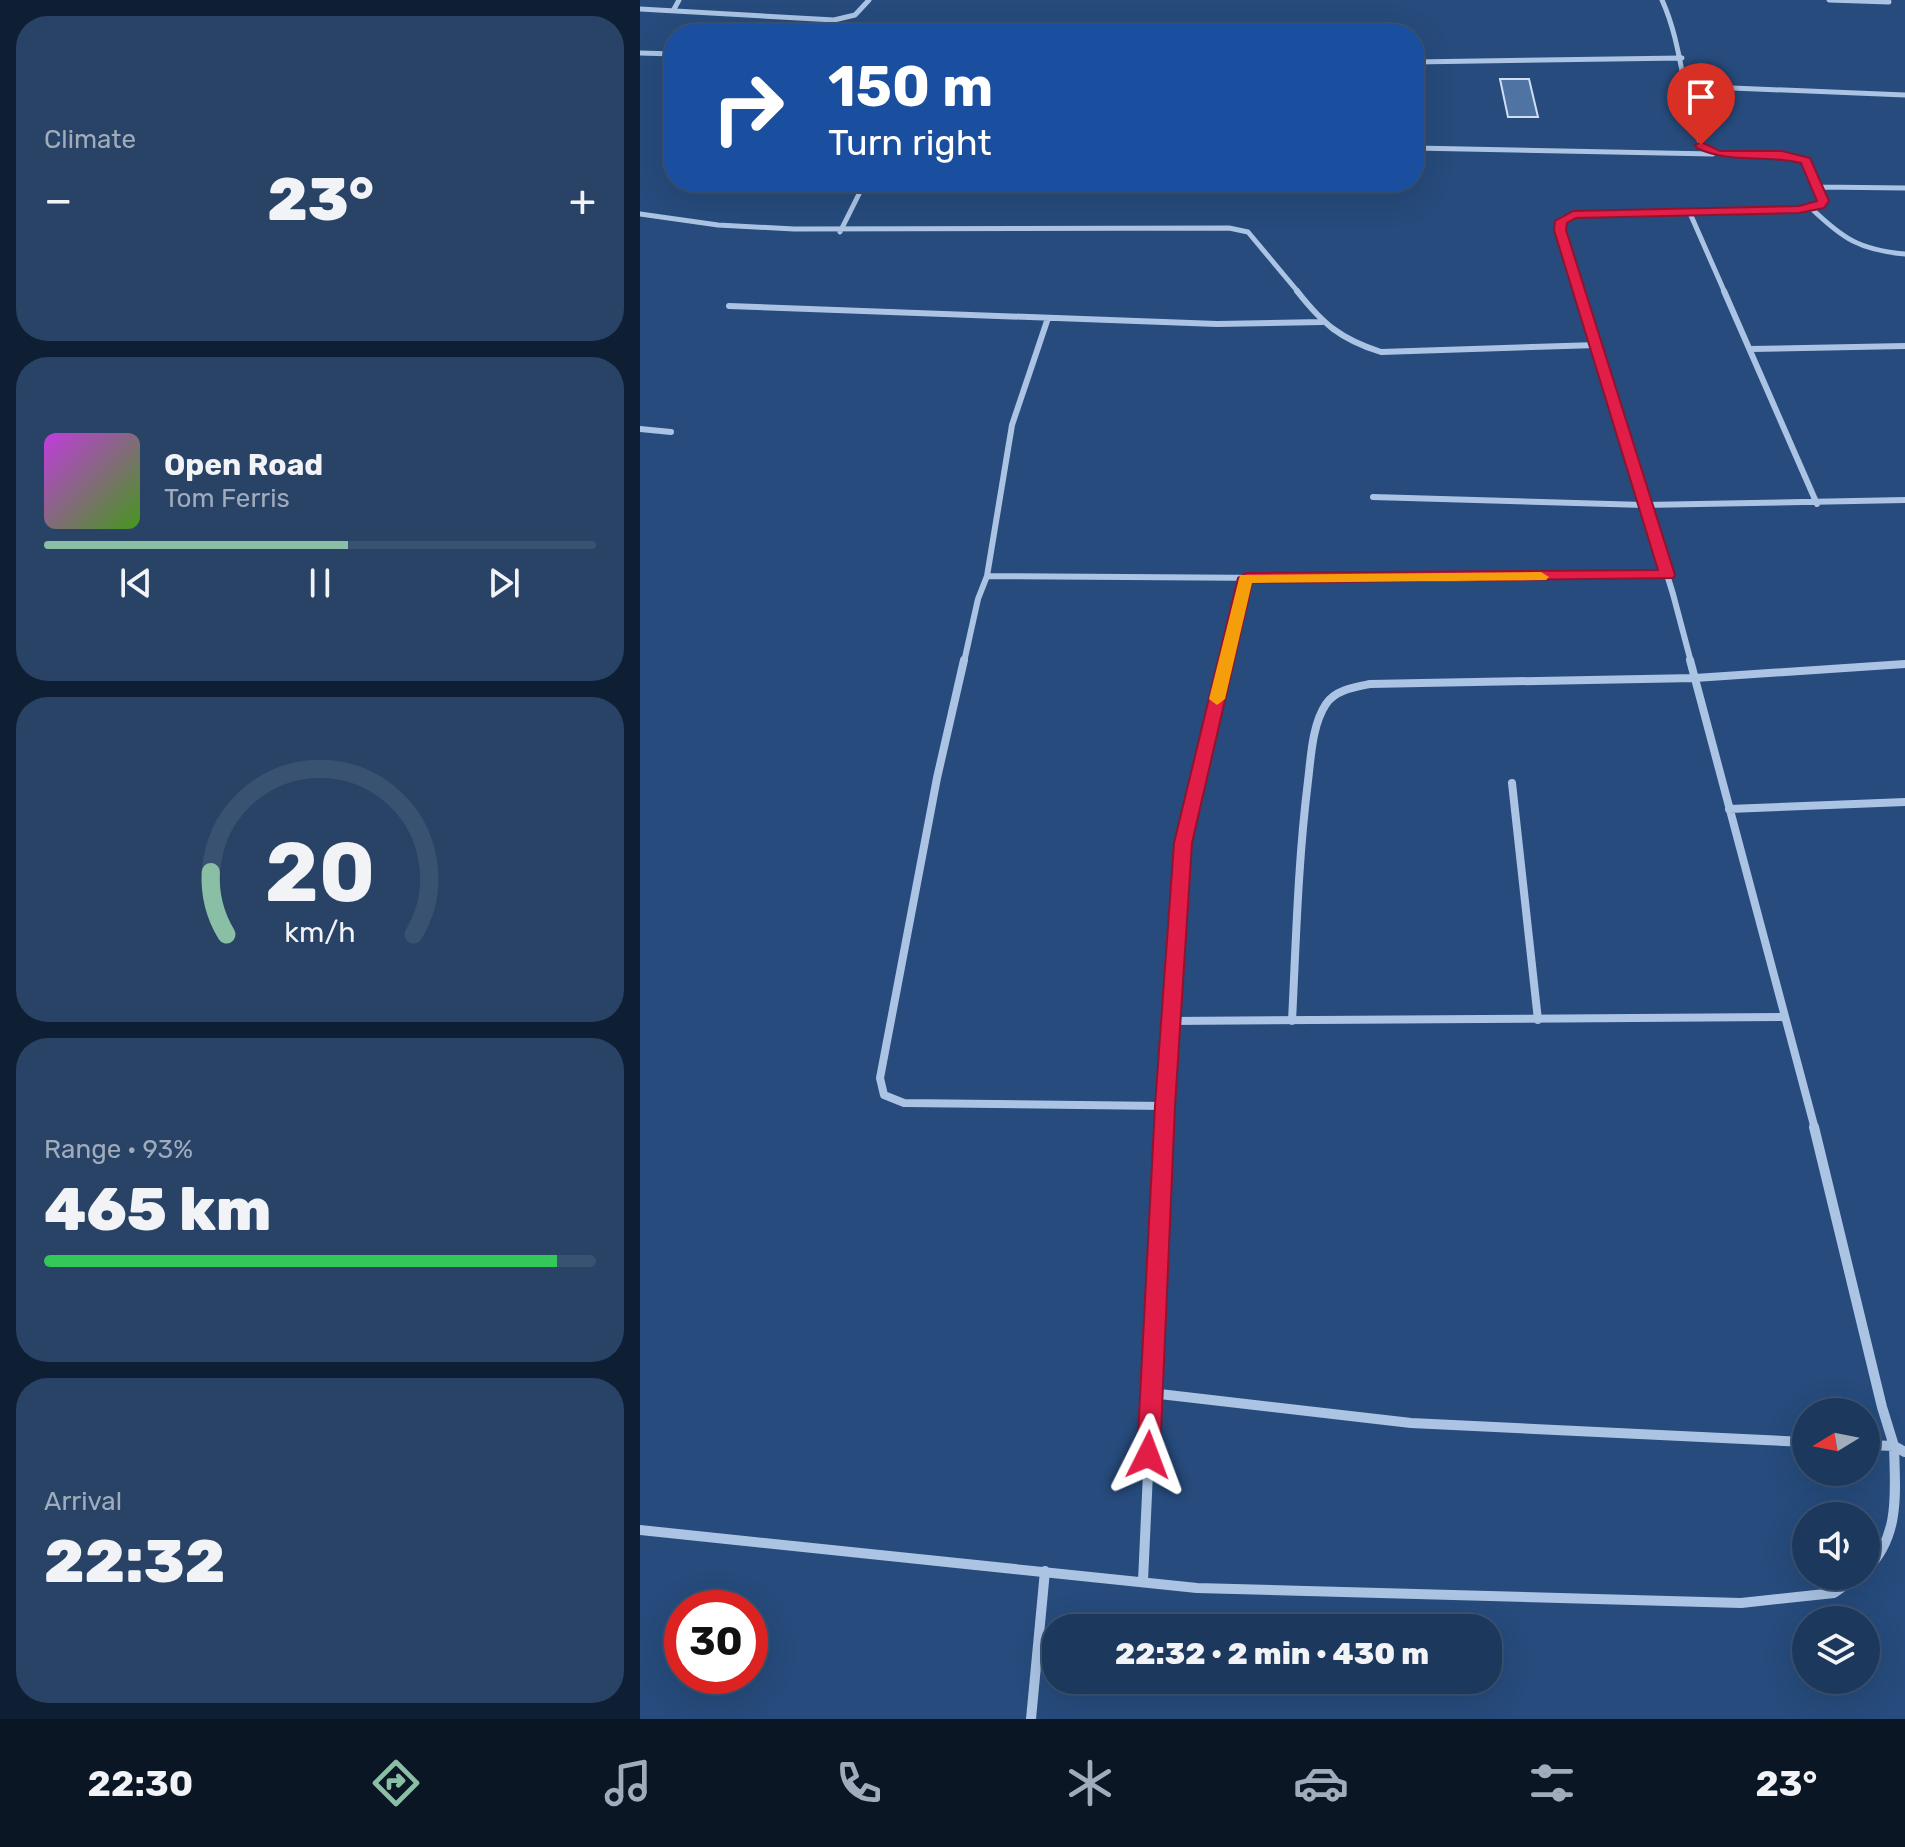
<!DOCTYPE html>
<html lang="en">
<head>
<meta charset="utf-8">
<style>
	body { margin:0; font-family:Rubik,sans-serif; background:#294366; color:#f1f3f6; height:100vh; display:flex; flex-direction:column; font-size:30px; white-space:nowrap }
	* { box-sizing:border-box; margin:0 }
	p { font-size:26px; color:#a0acbc }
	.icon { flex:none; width:44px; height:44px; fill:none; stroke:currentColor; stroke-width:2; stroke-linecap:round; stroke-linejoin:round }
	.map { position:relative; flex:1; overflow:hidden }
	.panel { display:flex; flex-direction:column; gap:16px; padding:16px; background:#0f1f33; width:640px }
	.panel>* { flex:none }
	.hud { position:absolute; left:24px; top:24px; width:760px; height:168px; border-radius:32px; box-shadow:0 8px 32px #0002,0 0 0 2px #3a5272; background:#1a4fa0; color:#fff; overflow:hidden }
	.needle { width:52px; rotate:260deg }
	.tools { position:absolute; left:1152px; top:1398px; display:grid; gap:16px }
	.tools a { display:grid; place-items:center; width:88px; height:88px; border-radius:50%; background:#1c385d; box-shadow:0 8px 32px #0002,0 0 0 2px #3a5272; font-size:40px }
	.speed { position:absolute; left:24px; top:1590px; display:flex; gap:16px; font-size:40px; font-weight:700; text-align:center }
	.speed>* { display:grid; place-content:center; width:104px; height:104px; border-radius:50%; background:#1c385d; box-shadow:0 8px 32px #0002,0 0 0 2px #3a5272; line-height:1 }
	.speed .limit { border:12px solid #d22; background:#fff; color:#111 }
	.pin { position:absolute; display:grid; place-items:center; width:68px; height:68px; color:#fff; margin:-82px -34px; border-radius:50% 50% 50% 0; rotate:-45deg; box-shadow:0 0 8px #0007 }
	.pin .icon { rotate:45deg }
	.me { position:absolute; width:88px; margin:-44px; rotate:3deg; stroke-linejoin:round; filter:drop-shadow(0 0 6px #0008) }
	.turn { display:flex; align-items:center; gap:28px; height:168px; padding:0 32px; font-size:36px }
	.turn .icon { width:104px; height:104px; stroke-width:2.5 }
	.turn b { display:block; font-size:56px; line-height:68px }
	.big { font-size:60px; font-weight:800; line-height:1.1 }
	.panel .tile { flex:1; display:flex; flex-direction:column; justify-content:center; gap:12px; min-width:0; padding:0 28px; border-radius:32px; background:#294366 }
	.panel .dial { align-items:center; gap:0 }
	.dial svg { height:208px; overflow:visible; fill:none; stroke:#3a5272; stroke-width:7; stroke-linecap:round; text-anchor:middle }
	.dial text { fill:#f1f3f6; stroke:none }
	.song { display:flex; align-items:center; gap:24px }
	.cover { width:96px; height:96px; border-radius:12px; background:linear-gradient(135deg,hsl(290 70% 55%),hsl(100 70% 35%)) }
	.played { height:8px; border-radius:4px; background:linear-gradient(90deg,#8abfa5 55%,#3a5272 55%) }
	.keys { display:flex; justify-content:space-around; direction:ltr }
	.heat { display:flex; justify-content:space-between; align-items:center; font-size:44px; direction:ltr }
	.charge { height:12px; border-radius:6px; background:linear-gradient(90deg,#34c759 93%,#3a5272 0) }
	.trip { position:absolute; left:402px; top:1614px; width:460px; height:80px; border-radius:32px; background:#1c385d; box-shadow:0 8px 32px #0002,0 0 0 2px #3a5272; font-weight:800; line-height:80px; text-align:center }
	.tab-bar { display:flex; height:128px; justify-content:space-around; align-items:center; background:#0b1625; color:#a0acbc }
	.tab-bar .icon { width:56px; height:56px }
	.tab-bar .on { color:#8abfa5 }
	.tab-bar b { font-size:36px; color:#f1f3f6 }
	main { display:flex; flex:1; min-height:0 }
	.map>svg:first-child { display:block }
	.building { fill:#4f74a4; stroke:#cedef4; stroke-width:2 }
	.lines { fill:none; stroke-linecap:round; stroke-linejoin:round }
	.minor-far3 { stroke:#abc4e4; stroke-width:5 }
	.minor-far2 { stroke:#abc4e4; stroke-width:6 }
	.minor-far1 { stroke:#abc4e4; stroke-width:8 }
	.minor { stroke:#abc4e4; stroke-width:10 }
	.route { fill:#e11d48; stroke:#92132f; stroke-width:2 }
	.slow { fill:#f59e0b }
</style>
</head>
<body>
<main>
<section class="panel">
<div class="tile"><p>Climate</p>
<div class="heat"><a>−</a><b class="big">23°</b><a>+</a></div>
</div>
<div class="tile">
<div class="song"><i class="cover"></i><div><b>Open Road</b><p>Tom Ferris</p></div></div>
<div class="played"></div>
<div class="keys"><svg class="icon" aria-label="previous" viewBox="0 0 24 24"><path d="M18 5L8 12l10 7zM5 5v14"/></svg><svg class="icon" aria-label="pause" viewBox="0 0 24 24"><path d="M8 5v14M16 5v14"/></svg><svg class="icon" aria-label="next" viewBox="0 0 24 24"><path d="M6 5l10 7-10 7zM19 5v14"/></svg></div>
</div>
<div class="tile dial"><svg viewBox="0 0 100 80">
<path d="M14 69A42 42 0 1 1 86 69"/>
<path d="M14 69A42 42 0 0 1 8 45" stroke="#8abfa5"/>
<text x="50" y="56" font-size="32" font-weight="700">20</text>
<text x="50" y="72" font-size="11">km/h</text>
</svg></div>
<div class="tile"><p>Range · 93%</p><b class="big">465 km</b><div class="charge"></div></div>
<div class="tile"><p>Arrival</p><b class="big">22:32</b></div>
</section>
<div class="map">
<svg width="1265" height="1719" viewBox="0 0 1265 1719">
	<rect width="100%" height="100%" fill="#264b7c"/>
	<!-- building -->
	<path class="building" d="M860 79H889L898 117H868Z"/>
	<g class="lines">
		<!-- minor-far3 -->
		<path class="minor-far3" d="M1189 0 1249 2
			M0 9 194 20 215 15 229 0
			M33 11 39 0
			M0 53 34 54
			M774 62 1042 58
			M1044 86 1265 95
			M774 148 1073 154
			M1178 187 1265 188
			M1171 208C1203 239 1220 250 1265 254
			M1049 211 1085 293
			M0 214 78 225 154 229 589 228 608 232 659 293
			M200 232 225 182
			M939 293 920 230 921 221 933 215 1159 209 1180 205 1183 201 1166 161C1131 150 1094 164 1061 145 1042 98 1043 46 1022 0"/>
		<!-- minor-far2 -->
		<path class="minor-far2" d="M657 291C683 324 700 339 741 352L957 345
			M939 291 1033 594 1051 662
			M1084 291 1177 504
			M89 306 577 324 682 322
			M1110 349 1265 346
			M0 429 31 432
			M733 497 1004 505 1265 500
			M347 576 779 579 1027 575
			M324 662 338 599 347 576 372 425 408 318
			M586 662 606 578"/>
		<!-- minor-far1 -->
		<path class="minor-far1" d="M324 660 297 778 240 1078 244 1095 264 1103 525 1106
			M1050 660 1175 1129
			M872 783 898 1020
			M1089 809 1265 802
			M530 1021 1145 1017
			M652 1021C656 941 658 861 668 781 671 757 672 725 686 704 695 690 715 687 730 684L1055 678 1265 664
			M524 1129 543 843 587 660"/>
		<!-- minor -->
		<path class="minor" d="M1174 1127 1242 1407 1254 1446 1265 1452
			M511 1393 771 1423 1166 1442
			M1226 1445 1254 1446C1255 1491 1261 1536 1226 1570
			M0 1530 557 1588 1101 1603 1194 1593 1218 1576
			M503 1581 524 1127
			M391 1719 405 1571"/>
	</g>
	<!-- route -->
	<path class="route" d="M1061 142 1080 151H1142L1170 158 1189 201 1184 208 1159 213 936 218 927 223 926 230 1035 575 1033 578 612 583 552 843 535 1106 520 1455 517 1464 508 1467 500 1464 497 1455 515 1106 534 843 598 578 606 573 1018 570 914 230 915 221 933 211 1159 206 1177 201 1161 163C1126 154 1089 164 1057 148L1055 145Z"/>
	<!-- slow -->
	<path class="slow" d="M901 572 909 577 906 580 612 583 585 699 577 705 569 699 600 575Z"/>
</svg>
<div class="tools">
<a><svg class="needle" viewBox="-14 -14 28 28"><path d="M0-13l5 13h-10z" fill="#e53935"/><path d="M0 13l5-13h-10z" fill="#a0acbc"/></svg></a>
<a><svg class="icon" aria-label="sound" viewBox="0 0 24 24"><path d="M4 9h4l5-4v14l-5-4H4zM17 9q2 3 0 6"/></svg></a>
<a><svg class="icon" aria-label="layers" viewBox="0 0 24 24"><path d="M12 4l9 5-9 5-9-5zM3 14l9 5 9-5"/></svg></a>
</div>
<div class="speed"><div class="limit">30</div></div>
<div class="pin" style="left:1061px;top:145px;background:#d93025"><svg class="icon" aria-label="arrive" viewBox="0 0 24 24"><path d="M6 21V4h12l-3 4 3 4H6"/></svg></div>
<svg class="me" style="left:508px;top:1455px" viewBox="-20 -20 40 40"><path d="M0-17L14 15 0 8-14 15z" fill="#e11d48" stroke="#fff" stroke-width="4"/></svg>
<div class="trip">22:32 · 2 min · 430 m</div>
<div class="hud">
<div class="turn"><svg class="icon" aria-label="right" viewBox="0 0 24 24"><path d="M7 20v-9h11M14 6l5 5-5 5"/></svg><div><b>150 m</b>Turn right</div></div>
</div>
</div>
</main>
<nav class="tab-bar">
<b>22:30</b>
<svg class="icon on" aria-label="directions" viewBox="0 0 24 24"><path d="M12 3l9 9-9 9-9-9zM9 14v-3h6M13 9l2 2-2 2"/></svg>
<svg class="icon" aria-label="music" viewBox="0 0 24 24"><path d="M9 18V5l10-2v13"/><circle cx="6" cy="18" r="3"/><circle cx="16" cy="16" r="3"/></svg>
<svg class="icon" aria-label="phone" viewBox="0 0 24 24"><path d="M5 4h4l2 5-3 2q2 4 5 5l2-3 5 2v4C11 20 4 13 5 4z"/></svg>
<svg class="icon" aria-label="climate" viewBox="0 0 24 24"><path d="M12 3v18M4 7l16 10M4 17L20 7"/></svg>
<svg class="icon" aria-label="car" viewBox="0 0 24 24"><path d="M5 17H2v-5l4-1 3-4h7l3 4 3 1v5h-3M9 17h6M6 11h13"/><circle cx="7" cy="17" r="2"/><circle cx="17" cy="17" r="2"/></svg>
<svg class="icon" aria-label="filters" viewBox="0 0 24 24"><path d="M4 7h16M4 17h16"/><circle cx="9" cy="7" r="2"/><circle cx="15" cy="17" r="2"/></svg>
<b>23°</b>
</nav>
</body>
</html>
